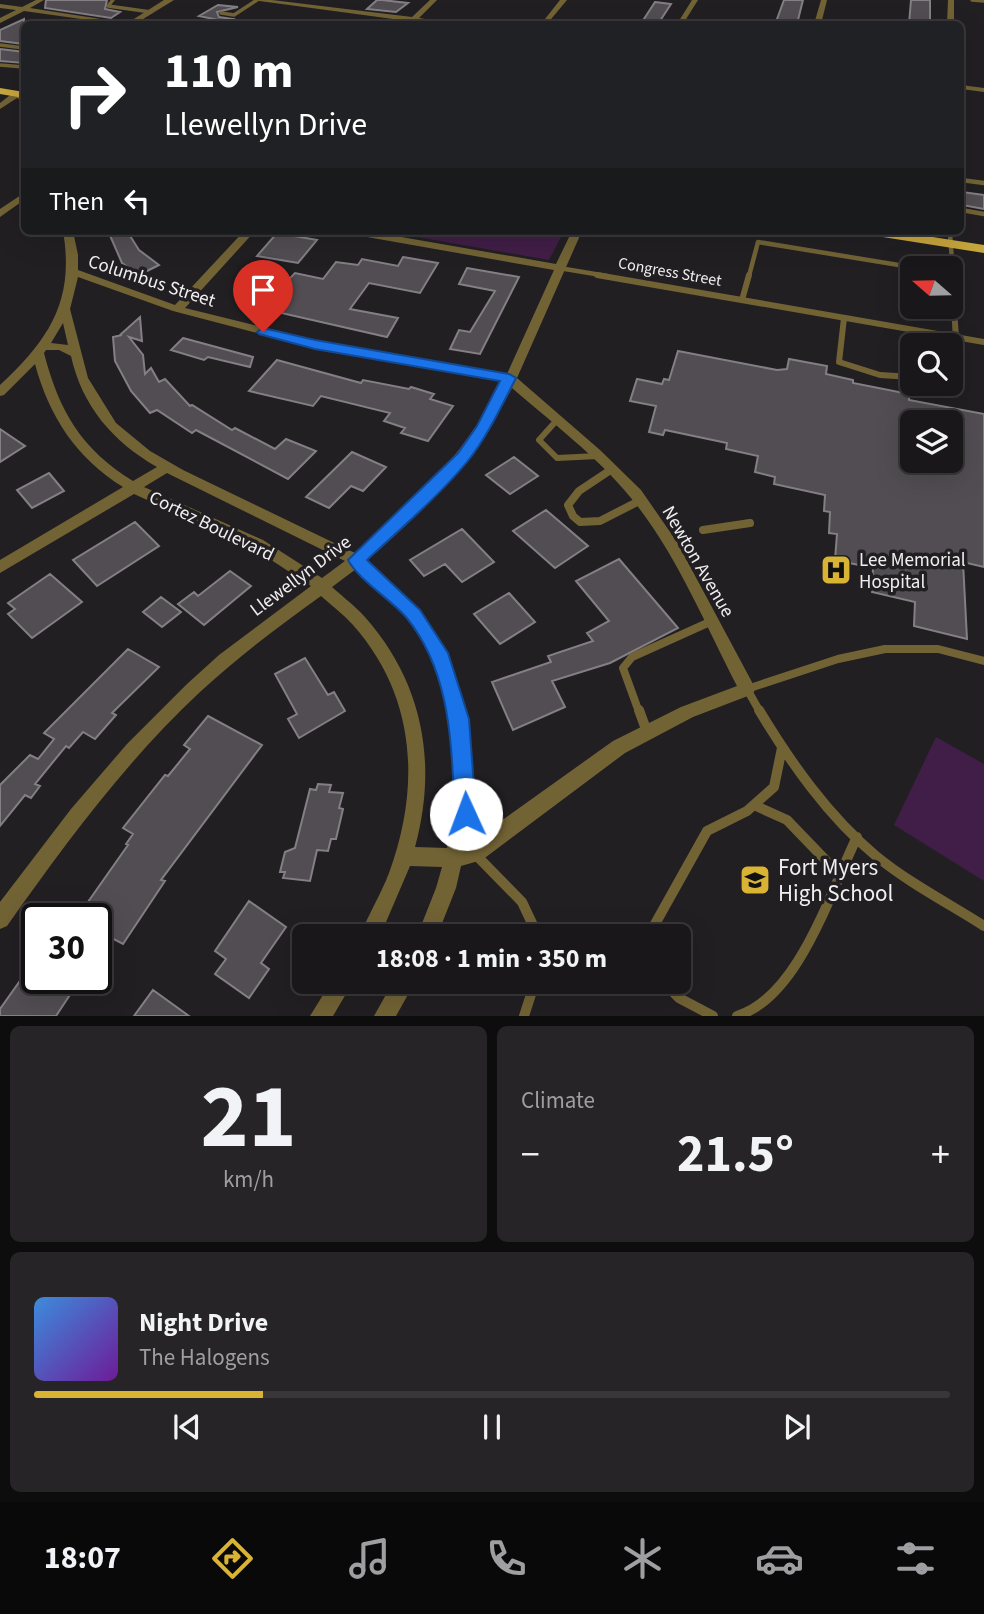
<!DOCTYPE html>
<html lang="en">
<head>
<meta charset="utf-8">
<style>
	body { margin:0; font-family:"Source Sans 3",sans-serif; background:#272427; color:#f1f3f6; height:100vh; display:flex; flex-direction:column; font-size:26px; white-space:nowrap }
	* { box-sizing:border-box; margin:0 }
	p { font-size:23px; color:#9f9fa2 }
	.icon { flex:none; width:38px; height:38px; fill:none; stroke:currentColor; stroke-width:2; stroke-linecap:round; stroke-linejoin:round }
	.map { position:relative; height:1016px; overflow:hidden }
	.details { display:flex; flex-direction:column; gap:10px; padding:10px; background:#0e0d0e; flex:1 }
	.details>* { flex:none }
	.top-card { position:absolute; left:21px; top:21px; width:943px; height:214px; border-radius:10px; box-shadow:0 7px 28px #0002,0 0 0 2px #383639; background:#202124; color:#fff; overflow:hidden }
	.needle { width:46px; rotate:290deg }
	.fabs { position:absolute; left:900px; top:256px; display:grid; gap:14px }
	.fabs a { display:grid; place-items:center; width:63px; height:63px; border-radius:10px; background:#1a171a; box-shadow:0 7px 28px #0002,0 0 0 2px #383639; font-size:35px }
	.speed { position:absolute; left:21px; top:903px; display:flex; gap:14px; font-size:35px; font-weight:700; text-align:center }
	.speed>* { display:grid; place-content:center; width:91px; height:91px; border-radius:50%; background:#1a171a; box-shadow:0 7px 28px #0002,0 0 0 2px #383639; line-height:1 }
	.speed .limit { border:4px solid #111; border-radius:10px; background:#fff; color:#111 }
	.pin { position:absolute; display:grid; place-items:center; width:60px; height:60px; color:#fff; margin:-72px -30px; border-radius:50% 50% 50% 0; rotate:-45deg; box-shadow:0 0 7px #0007 }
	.pin .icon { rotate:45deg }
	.me { position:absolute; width:77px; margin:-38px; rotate:358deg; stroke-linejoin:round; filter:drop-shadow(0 0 5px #0008) }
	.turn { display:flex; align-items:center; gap:24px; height:147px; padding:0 28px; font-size:32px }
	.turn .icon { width:91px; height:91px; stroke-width:2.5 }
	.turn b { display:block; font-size:49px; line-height:60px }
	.then { display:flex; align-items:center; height:66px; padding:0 28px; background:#0003; gap:14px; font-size:26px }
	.big { font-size:52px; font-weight:700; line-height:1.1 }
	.details .widget { flex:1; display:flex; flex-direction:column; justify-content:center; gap:10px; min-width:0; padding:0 24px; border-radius:10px; background:#272427 }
	.details .dial { align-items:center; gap:0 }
	.dial b { font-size:91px; line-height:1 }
	.song { display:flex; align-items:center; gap:21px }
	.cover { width:84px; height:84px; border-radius:10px; background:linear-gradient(135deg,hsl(210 70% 55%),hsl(280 70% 35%)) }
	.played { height:7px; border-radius:4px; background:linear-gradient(90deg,#d9b334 25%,#383639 25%) }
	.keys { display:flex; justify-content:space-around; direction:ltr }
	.heat { display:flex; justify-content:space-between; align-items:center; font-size:38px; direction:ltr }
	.details .tiles { flex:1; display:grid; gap:10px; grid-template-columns:1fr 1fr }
	.widget:last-child { grid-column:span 2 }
	.trip { position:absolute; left:292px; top:924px; width:399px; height:70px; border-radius:10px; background:#1a171a; box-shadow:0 7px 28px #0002,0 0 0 2px #383639; font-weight:700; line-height:70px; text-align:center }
	.dock { display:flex; height:112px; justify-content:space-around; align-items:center; background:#0a090a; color:#9f9fa2 }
	.dock .icon { width:49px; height:49px }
	.dock .selected { color:#d9b334 }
	.dock b { font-size:32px; color:#f1f3f6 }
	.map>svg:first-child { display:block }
	.green { fill:#411e47 }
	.building { fill:#514d52; stroke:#837f84; stroke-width:2; fill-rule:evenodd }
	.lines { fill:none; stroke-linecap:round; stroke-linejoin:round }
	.service-far4 { stroke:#726335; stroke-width:3.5 }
	.service-far3 { stroke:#726335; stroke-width:4.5 }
	.service-far2 { stroke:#726335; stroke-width:6 }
	.service-far1 { stroke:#726335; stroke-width:8 }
	.service { stroke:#726335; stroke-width:10 }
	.minor { fill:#726335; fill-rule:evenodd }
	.tertiary { fill:#726335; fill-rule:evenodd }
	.primary { fill:#c7a63d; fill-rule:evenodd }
	.route { fill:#1a73e8; stroke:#114b97; stroke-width:2 }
	.labels { text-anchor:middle; stroke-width:7; stroke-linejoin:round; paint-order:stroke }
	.far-street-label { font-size:16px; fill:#f1eef1; stroke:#221f23 }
	.street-label { font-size:19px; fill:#f1eef1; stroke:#221f23 }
	.poi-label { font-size:19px; fill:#f1eef1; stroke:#221f23; text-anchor:start }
	.near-poi-label { font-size:23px; fill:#f1eef1; stroke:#221f23; text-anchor:start }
</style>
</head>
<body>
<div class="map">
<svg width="984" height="1016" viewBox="0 0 984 1016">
	<rect width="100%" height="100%" fill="#221f23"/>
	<!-- green -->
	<path class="green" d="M383 231H564L549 260Z
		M936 737 984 764V881L894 825Z"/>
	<!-- building -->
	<path class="building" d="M46 0H107L105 9 120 12 111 18 45 8Z
		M377 0H382L408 3 396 12 367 9Z
		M784 0H803L797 24 776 22Z
		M911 0H930V24H909Z
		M655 2 671 4 658 24 642 22Z
		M218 5 238 7 217 12 219 17 233 19 228 22 199 16Z
		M24 19V44L0 41V30Z
		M0 49 24 52V63L0 61Z
		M962 192 984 195V209L962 205Z
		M108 231H127L139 250 159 265 139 275 122 263Z
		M277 233 317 240 298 263 257 256Z
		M403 257 438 263 420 293 369 283 350 309 398 318 387 337 268 310 272 305 266 303 295 273 323 279 336 262 358 265 362 259 398 266Z
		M467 268 519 277 480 354 450 349 459 330 470 332 495 291 459 284Z
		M140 317 142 341 129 337 143 355 145 374 151 368 159 382 165 379 190 406 192 405 232 430 235 428 275 449 286 439 316 451 288 479 196 430 192 433 157 410 150 413 131 391 115 361 113 337 122 335H120Z
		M183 338 253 357 250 367 208 357 204 360 171 350Z
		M678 351 777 370 787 369 789 359 827 366 826 374 853 380V383L909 394V400L984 414V567L963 562 967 639 914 626 915 602 872 592 873 568 835 560 837 534 829 533 830 512 824 511 825 495 774 484 775 477 755 472 758 456 726 449 727 443 665 430 663 435 649 432 656 406 630 401 637 379 662 384 664 379 669 380ZM912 422H950V460H912Z
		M277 360 361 383 363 380 409 389 411 387 434 394 430 399 453 406 428 441 401 433 405 428 384 421 390 413 321 396 313 406 249 391Z
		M0 429 25 446 0 462Z
		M352 452 386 467 363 491 351 486 329 508 306 497Z
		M514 457 538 476 510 494 486 475Z
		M49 473 64 491 32 508 17 490Z
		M546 510 588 546 555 568 513 531Z
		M135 522 159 546 97 586 73 560Z
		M462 529 494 562 462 582 445 564 424 576 410 560Z
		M619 559 678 628 610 663 552 681 565 707 513 730 492 682 551 662 548 656 593 641 587 633 609 621 576 581Z
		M230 571 251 586 204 625 178 604 194 592 198 596Z
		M50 574 82 602 32 638 8 614 15 609 8 603Z
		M509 593 535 622 500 644 474 614Z
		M161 597 181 612 162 627 143 612Z
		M128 649 159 667 112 713 116 715 95 739 83 732 69 748 66 746 35 784 40 786 31 798 25 795 0 826V785L30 755 38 759 54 739 44 733Z
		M305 658 328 695 334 692 345 711 299 738 288 719 297 714 275 674Z
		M208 716 262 745 161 880 165 881 123 944 96 930V919H76L128 845 126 844 133 834 123 828 165 775 168 776 190 749 184 745Z
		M318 784 331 785 329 792 343 793 339 808 343 809 336 839H331L328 851 317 850 310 881 283 878 285 872H280L285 852 295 848 310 789 316 790Z
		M249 901 286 927 261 963 269 969 249 998 215 974 226 959 215 951Z
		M37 957V978H81L56 1016H0V1009Z
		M153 990 189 1016H134Z"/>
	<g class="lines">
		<!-- service-far4 -->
		<path class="service-far4" d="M113 0 108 6 151 12
			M972 0 984 1
			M221 13 234 15 257 0
			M79 24 89 19
			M0 45 24 48
			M0 65 24 67"/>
		<!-- service-far3 -->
		<path class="service-far3" d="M961 180 984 183
			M961 210 984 214
			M950 233 953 276
			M559 268 607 276
			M749 276 758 242 917 268"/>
		<!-- service-far2 -->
		<path class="service-far2" d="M597 275 984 342
			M742 300 749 275
			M844 318 839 362 880 375 912 377
			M946 383 959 387 952 275
			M557 420 539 440 557 458 598 456"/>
		<!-- service-far1 -->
		<path class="service-far1" d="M612 469 579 491 568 505 573 516 580 522 600 521 641 500
			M703 530 750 523
			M639 712 623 668 632 657 712 621
			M760 712 747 689 838 659 885 649H938L984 661"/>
		<!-- service -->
		<path class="service" d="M639 710 647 732
			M759 710C791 763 828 816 876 856 909 883 948 903 984 926
			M754 805 787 820 838 873
			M476 855 522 902 538 936
			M653 936 655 924 707 831 747 811 774 787 782 748
			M663 982 679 998 713 1016
			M524 1016 535 982
			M737 1016C799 997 830 892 857 837"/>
		<!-- minor -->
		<path class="minor" d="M36 0H44L30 8 133 24H117L24 11 0 23V18L16 10 0 8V4L22 7Z
			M252 0H272L412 17 430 0H437L419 18 457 24 416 22 413 24H406L408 21Z
			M560 0H567L547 24H541Z
			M692 0H698L683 24H677Z
			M821 0H827L821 24H814Z
			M948 0H954V24H947Z
			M961 85 984 88V92L961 89Z
			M14 92H20L24 96V102L17 98 0 109V103Z
			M24 193V200L0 217V209Z
			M63 231H73L78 255V270L175 305 244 231H255L185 308 315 340 507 374 554 270 350 234 345 231H367L556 264 572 231H582L517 378 600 450 641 490 677 542 753 684 755 689 753 694 693 717 625 753 482 860 461 866 456 888 437 936H417L436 888 442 867 410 866 380 936H360C368 915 381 894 389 873 421 786 416 696 353 625 343 614 331 605 321 596 279 626 238 657 200 692 126 761 65 844 7 926L0 929V902L71 809 127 744 187 684 219 655 311 586 253 548 134 494 0 573V560L123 487C76 458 49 416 35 364L4 395 0 396V385C49 339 75 301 63 231ZM78 277 173 311 315 348 504 381C467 450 415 504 355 553L183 470 150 451 116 423 88 378 70 309ZM63 323 68 345 51 343ZM46 350H59L71 356C82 406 113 442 157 467L133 481C81 449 59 411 44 353ZM512 388C552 423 597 456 631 498 675 551 705 624 737 686L681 707 613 741 466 846 474 814 469 719 446 653 419 610 366 561C425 511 477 456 512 388ZM167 473 173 476 345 561 322 578 263 540 144 487ZM356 569 409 620 431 655 451 719 456 814 447 848 415 847C438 763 423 682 364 616 355 606 343 597 332 587Z
			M945 231H955V233L950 236 946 235Z
			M331 982H353L333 1016H310Z
			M393 982H415L396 1016H374Z"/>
		<!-- tertiary -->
		<path class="tertiary" d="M164 0H174L135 24H126Z"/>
		<!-- primary -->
		<path class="primary" d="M0 88 24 92V98L0 94Z
			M864 231H894L984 245V253L870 235Z"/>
	</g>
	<!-- route -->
	<path class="route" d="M263 328 315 340 509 374 516 378C501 407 487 437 467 462 437 498 401 528 367 560L420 610 448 653 469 719 476 814 473 821 466 824 458 821 455 814C451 746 452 673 406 617 390 599 358 579 348 560L458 453 477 426 500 381 315 349 259 334 257 332Z"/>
	<!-- icons -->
	<defs>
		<g id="hospital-square" transform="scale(1.575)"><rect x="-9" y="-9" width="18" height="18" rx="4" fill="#d9b334" stroke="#221f23"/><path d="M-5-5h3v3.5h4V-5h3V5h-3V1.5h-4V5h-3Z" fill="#111"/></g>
		<g id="school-square" transform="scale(1.575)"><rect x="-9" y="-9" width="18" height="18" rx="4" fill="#d9b334" stroke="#221f23"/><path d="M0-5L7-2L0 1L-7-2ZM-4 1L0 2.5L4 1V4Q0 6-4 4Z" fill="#111"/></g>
	</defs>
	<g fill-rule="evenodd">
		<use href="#hospital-square" x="836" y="570"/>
		<use href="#school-square" x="755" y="880"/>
	</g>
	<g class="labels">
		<!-- far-street labels -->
		<g class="far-street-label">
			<text transform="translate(670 271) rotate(10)" y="6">Congress Street</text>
		</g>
		<!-- street labels -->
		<g class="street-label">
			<text transform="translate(152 280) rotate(18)" y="7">Columbus Street</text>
			<text transform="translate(212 525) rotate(26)" y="7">Cortez Boulevard</text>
			<text transform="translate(699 561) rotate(60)" y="7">Newton Avenue</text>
			<text transform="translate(300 575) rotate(-37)" y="7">Llewellyn Drive</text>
		</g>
		<!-- poi labels -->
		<g class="poi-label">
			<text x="859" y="566">Lee Memorial<tspan x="859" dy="22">Hospital</tspan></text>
		</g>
		<!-- near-poi labels -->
		<g class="near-poi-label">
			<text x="778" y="875">Fort Myers<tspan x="778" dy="26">High School</tspan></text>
		</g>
	</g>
</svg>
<div class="fabs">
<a><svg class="needle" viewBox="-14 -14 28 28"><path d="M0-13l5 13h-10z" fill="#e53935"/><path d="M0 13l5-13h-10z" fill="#9f9fa2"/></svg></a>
<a><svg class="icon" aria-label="search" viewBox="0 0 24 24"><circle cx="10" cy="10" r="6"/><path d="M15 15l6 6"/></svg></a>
<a><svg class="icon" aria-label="layers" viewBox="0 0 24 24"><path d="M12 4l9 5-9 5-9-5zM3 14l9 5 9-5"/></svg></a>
</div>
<div class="speed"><div class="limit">30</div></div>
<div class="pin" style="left:263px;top:332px;background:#d93025"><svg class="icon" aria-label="arrive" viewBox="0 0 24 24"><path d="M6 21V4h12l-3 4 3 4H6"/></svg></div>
<svg class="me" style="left:466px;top:814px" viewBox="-20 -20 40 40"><circle r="19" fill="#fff"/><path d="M0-13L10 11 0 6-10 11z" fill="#1a73e8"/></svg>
<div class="trip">18:08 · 1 min · 350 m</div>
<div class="top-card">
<div class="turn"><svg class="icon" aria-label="right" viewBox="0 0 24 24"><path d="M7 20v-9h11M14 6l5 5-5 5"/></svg><div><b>110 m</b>Llewellyn Drive</div></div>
<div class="then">Then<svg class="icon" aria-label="left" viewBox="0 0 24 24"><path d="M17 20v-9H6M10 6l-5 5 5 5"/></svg></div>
</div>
</div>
<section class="details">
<div class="tiles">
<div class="widget dial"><b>21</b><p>km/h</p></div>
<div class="widget"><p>Climate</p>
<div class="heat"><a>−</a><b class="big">21.5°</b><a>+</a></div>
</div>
<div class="widget">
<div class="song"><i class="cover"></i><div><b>Night Drive</b><p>The Halogens</p></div></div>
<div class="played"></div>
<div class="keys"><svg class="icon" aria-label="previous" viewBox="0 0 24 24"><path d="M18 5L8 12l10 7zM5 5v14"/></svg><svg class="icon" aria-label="pause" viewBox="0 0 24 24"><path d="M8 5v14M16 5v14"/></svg><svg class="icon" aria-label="next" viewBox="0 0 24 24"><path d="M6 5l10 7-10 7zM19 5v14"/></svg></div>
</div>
</div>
</section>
<nav class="dock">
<b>18:07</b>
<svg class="icon selected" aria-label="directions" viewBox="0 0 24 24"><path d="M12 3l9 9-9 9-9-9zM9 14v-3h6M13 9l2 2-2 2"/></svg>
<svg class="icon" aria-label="music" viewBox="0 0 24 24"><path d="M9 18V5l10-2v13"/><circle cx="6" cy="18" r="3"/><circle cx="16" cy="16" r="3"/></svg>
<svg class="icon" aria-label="phone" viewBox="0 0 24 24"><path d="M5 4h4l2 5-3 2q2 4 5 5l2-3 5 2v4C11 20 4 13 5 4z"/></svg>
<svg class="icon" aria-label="climate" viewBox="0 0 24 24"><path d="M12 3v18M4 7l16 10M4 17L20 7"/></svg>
<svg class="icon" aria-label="car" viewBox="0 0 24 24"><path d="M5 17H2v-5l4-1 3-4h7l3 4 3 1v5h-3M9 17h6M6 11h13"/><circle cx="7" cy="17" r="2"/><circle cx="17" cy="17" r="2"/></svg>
<svg class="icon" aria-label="filters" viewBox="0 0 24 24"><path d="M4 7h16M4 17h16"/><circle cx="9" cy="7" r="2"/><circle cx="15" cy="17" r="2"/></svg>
</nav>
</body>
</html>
